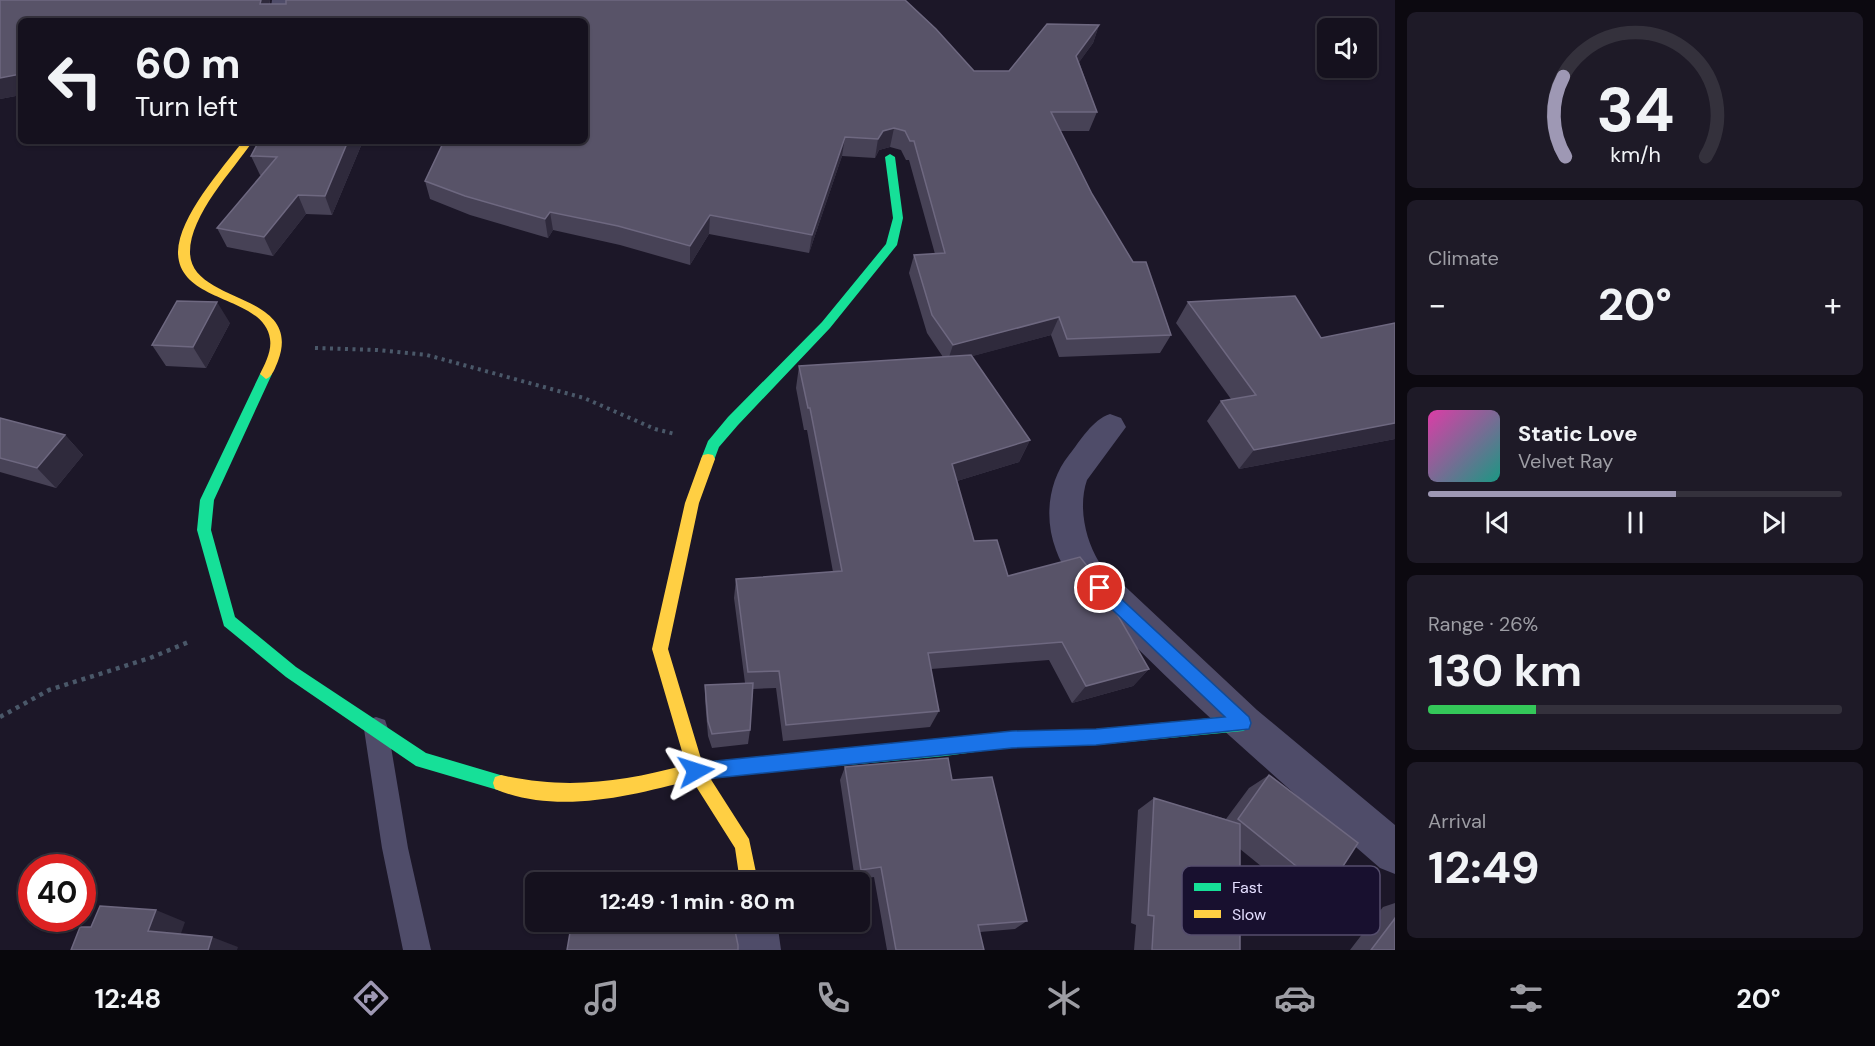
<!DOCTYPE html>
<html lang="en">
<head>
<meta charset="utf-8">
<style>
	body { margin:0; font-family:"DM Sans",sans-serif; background:#1e1a27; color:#f1f3f6; height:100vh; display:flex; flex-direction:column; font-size:22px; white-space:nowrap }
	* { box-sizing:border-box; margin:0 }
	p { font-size:20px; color:#9d9da4 }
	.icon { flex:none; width:33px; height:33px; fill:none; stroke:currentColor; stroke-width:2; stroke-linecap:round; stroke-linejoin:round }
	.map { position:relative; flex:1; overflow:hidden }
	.panel { display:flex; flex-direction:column; gap:12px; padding:12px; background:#0c0910; width:480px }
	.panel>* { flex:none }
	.top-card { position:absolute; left:18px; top:18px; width:570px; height:126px; border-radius:9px; box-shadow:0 2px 4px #0004,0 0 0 2px #34313c; background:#15111e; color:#f1f3f6; overflow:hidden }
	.fabs { position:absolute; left:1317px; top:18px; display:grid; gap:12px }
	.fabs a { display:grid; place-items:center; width:60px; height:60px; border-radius:9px; background:#15111e; box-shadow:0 2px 4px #0004,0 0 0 2px #34313c; font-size:30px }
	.speed { position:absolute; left:18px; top:854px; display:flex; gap:12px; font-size:30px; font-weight:700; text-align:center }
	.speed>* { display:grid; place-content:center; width:78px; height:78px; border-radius:50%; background:#15111e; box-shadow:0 2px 4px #0004,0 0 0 2px #34313c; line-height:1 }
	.speed .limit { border:9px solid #d22; background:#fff; color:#111 }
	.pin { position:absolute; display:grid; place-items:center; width:51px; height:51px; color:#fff; margin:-26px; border:3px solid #fff; border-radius:50%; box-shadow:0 2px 6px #0007 }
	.me { position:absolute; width:66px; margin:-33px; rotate:84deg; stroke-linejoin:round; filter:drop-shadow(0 0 4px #0008) }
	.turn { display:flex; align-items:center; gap:21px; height:126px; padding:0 18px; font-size:27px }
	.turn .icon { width:78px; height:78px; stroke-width:2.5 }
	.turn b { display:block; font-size:42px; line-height:51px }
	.big { font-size:45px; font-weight:700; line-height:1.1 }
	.panel .tile { flex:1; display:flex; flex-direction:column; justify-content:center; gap:9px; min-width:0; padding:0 21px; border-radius:9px; background:#1e1a27 }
	.panel .dial { align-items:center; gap:0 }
	.dial svg { height:156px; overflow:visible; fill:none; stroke:#34313c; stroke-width:7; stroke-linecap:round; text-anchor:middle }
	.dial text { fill:#f1f3f6; stroke:none }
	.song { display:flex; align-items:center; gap:18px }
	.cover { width:72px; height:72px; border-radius:9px; background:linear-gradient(135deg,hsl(320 70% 55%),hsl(170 70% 35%)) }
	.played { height:6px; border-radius:3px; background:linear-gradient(90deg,#9e98b4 60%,#34313c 60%) }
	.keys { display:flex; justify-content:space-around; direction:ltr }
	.heat { display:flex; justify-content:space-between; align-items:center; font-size:33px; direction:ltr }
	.charge { height:9px; border-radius:4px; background:linear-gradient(90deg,#34c759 26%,#34313c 0) }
	.trip { position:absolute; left:525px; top:872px; width:345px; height:60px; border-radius:9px; background:#15111e; box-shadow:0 2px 4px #0004,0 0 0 2px #34313c; font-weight:700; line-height:60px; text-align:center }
	.tab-bar { display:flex; height:96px; justify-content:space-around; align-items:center; background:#08070c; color:#9d9da4 }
	.tab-bar .icon { width:42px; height:42px }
	.tab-bar .active { color:#9e98b4 }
	.tab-bar b { font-size:27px; color:#f1f3f6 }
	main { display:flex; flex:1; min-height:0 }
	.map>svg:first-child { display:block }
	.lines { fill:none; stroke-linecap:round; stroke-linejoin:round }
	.path-far1 { stroke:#4a5869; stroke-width:4; stroke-dasharray:3 4.5; stroke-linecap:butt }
	.path { stroke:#4a5869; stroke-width:4.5; stroke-dasharray:4 5; stroke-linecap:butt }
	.lane { fill:#4f4c69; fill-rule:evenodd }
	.street { fill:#4f4c69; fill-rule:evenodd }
	.fast { fill:#16e098; fill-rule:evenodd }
	.slow { fill:#ffcf43; fill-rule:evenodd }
	.wall { fill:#474256 }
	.shaded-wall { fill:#2f2a3c }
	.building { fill:#585368; stroke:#6e6880; stroke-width:1.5 }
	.route { fill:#1a73e8; stroke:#114b97; stroke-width:1.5 }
	.key { fill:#18102f; stroke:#554e6d; stroke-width:1.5 }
	.key-label { font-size:16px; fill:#e4deff }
</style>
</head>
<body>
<main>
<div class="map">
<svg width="1395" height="950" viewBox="0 0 1395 950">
	<rect width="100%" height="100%" fill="#1c1728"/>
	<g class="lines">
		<!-- path-far1 -->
		<path class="path-far1" d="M315 348 377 350 427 355 584 398 655 429 675 434"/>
		<!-- path -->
		<path class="path" d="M0 717 49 690 150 658 191 641"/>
		<!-- lane -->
		<path class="lane" d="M376 717 385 720 388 729 408 848 431 950H403L382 848 364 729 367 720Z"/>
		<!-- street -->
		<path class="street" d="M272 0H294L291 21H269Z
			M1110 414 1121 418 1126 427 1087 480C1078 506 1085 539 1099 562L1257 710 1395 825V874L1380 868C1296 795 1212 723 1133 644 1105 616 1070 589 1056 550 1044 519 1048 481 1069 455 1081 440 1092 420 1110 414Z
			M733 921H777L781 950H737Z"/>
		<!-- fast -->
		<path class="fast" d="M890 154 895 157 903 218 897 245 830 328 738 425 719 447 713 463H703L701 459 708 441 728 417 822 322 886 244 893 218 885 157Z
			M266 369 272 374 214 500 211 530 235 617 296 667 426 753 507 777 509 783 507 789 501 791 416 766 286 677 224 626 197 530 200 500 260 374Z
			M1243 715 1249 718 1251 723 1249 728 1243 731 1096 745 1012 747 945 756 794 770 788 768 786 762 788 756 794 754 945 740 1012 731 1096 729Z"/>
		<!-- slow -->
		<path class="slow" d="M243 141H253C233 170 190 215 190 252 190 305 304 291 278 361 275 368 273 376 266 379L260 374C265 364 272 351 270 339 264 295 178 304 178 252 179 216 222 169 243 141Z
			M708 454 713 455 715 459 699 503 668 649 702 762 794 754 800 756 802 762 800 768 794 770 710 778 749 839 758 882H740L735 848 692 780C630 796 557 815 495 789L493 783 495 777 501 775C567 790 621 782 686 765L652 649 685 503 701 459 703 455Z"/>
	</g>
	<!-- wall -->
	<path class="wall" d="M0 0H270V4H286V0H905L936 29 974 71H1009L1047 24 1099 25 1093 43 1079 62 1097 112 1089 131H1060L1092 194 1133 262H1146L1171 335 1160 353 1059 357 1051 335 972 356 1030 440 1019 462 957 481 974 541 997 540 1008 576 1080 557 1095 576 1149 669 1133 686 1072 703 1049 660 931 669 939 711 930 727 783 741 776 688 753 689 750 730 748 744 712 748 708 736 705 700V685L745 683 734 598 736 579 833 572 807 430H804L796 388 799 366 943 357 927 333 909 273 914 255 935 254 909 160H906L901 150 890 147 879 150 875 158 842 156 809 253 709 234 690 265 620 245 553 230 548 238 470 215 430 199 425 181 444 141H585V21H21V95L0 99Z
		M363 141 332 215 306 214 273 256 227 247 217 228 262 175H260L251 156Z
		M1188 302 1321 338 1395 323V439L1239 469 1207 421 1221 401 1231 399 1176 323Z
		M230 323 206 368 166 366 152 345Z
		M0 418 65 435 83 455 56 488 0 472Z
		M845 767 952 780 1027 921 1015 929 980 932 984 950H887L874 877 855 880 840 780Z
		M1269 775 1327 891 1303 900 1240 849V950H1134L1136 925 1131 923 1138 810 1154 798 1226 819 1249 788Z
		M1395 903V950H1350L1383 907Z"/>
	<!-- shaded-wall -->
	<path class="shaded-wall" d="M261 0H270L267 21 260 4Z
		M1099 25 1093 43 1070 75 1076 56Z
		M21 74V95L0 99V78Z
		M894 128 890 147 879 150 875 158 878 139 883 131Z
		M845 137 842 156 809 253 812 235Z
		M348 141H363L332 215 325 196Z
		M298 195 306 214 273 256 264 237Z
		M550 212 553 230 548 238 545 219Z
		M710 215 709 234 690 265V246Z
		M217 302 230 323 206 368 193 347Z
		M1059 317 1051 335 947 363 953 345Z
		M1395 423V439L1239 469 1254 450Z
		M65 435 83 455 56 488 37 468Z
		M1030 440 1019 462 944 485 952 464Z
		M1149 669 1133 686 1072 703 1086 686Z
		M156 910 185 922 178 942 148 931Z
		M212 937 238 947 237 950H208Z"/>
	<!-- building -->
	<path class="building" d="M0 0H261L260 4H286V0H905L936 29 974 71H1009L1047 24 1099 25 1076 56 1097 112H1051L1092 194 1133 262H1146L1171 335 1067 339 1059 317 953 345 932 315 914 255 945 253 914 141H910L905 131 894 128 883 131 878 139 845 137 812 235 710 215 690 246 618 226 550 212 545 219 465 196 425 181 444 141H585V21H21V74L0 78Z
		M259 141H348L325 196 298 195 264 237 217 228 277 157 251 156Z
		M1295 296 1321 338 1395 323V423L1254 450 1221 401 1256 395 1188 302Z
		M177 301 217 302 193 347 152 345Z
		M971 355 1030 440 952 464 974 541 997 540 1008 576 1080 557 1095 576 1149 669 1086 686 1062 642 928 653 939 711 786 725 779 671 748 672 736 579 842 571 810 408H808L799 366Z
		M0 418 65 435 37 468 0 458Z
		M753 683 750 730 712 734 708 721 705 685Z
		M948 758 952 780 992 777 1027 921 978 925 984 950H896L881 867 861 870 845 767Z
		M1269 775 1358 843 1327 891 1238 819Z
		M1154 798 1240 824V950H1152L1154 916 1148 915Z
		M100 906 156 910 148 931 212 937 208 950H71L80 927H91Z
		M1395 918V950H1371L1393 921Z
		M572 921H733L738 945V950H567Z"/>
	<!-- route -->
	<path class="route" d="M1100 582 1105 584 1249 717 1251 723 1249 729 1096 745 1012 748 696 780 690 777 688 771 690 765 696 763 1012 731 1096 729 1225 717 1095 593 1093 588 1095 584Z"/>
	<!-- legend -->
	<rect x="1182" y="866" width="198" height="69" rx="9" class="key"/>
	<rect x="1194" y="883" width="27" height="8" fill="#16e098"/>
	<rect x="1194" y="910" width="27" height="8" fill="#ffcf43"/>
	<g class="key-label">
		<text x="1232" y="893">Fast</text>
		<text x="1232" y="920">Slow</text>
	</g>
</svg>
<div class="fabs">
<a><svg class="icon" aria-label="sound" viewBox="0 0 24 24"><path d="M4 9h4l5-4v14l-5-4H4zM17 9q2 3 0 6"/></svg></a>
</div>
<div class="speed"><div class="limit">40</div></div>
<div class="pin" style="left:1100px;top:588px;background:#d93025"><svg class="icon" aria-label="arrive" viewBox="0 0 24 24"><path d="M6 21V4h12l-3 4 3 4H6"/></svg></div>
<svg class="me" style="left:696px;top:771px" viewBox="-20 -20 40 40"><path d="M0-17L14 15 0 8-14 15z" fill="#1a73e8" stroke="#fff" stroke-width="4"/></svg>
<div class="trip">12:49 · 1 min · 80 m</div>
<div class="top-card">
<div class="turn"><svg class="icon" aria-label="left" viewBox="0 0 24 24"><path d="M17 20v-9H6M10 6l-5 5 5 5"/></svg><div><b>60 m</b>Turn left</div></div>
</div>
</div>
<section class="panel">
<div class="tile dial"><svg viewBox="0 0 100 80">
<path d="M14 69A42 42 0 1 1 86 69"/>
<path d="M14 69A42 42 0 0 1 13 28" stroke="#9e98b4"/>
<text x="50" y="56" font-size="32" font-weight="700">34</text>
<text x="50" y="72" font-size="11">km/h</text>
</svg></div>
<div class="tile"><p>Climate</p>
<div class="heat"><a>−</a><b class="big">20°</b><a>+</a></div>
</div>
<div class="tile">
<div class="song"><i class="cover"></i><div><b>Static Love</b><p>Velvet Ray</p></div></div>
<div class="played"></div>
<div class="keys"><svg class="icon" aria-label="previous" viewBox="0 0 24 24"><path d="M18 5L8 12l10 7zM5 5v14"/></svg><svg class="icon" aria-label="pause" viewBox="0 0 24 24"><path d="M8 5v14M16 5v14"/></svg><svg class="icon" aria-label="next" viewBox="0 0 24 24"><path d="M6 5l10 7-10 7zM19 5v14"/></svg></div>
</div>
<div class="tile"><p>Range · 26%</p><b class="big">130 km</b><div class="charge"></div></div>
<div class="tile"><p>Arrival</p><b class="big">12:49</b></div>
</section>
</main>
<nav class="tab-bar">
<b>12:48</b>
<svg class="icon active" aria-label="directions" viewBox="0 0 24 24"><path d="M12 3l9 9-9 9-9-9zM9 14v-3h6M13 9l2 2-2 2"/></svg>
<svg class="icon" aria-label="music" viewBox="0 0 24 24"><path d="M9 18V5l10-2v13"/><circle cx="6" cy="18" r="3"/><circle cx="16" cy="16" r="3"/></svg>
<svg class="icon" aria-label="phone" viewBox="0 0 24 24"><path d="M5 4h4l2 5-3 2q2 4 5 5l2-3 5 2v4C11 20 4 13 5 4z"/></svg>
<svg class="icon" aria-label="climate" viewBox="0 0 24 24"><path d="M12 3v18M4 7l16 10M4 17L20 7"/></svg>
<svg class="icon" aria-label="car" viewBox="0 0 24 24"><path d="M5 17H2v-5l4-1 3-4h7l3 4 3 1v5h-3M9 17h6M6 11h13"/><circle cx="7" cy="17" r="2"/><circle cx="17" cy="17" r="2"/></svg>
<svg class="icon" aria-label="filters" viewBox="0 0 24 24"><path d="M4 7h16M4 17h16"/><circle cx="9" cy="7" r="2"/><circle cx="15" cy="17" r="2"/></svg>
<b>20°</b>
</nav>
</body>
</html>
